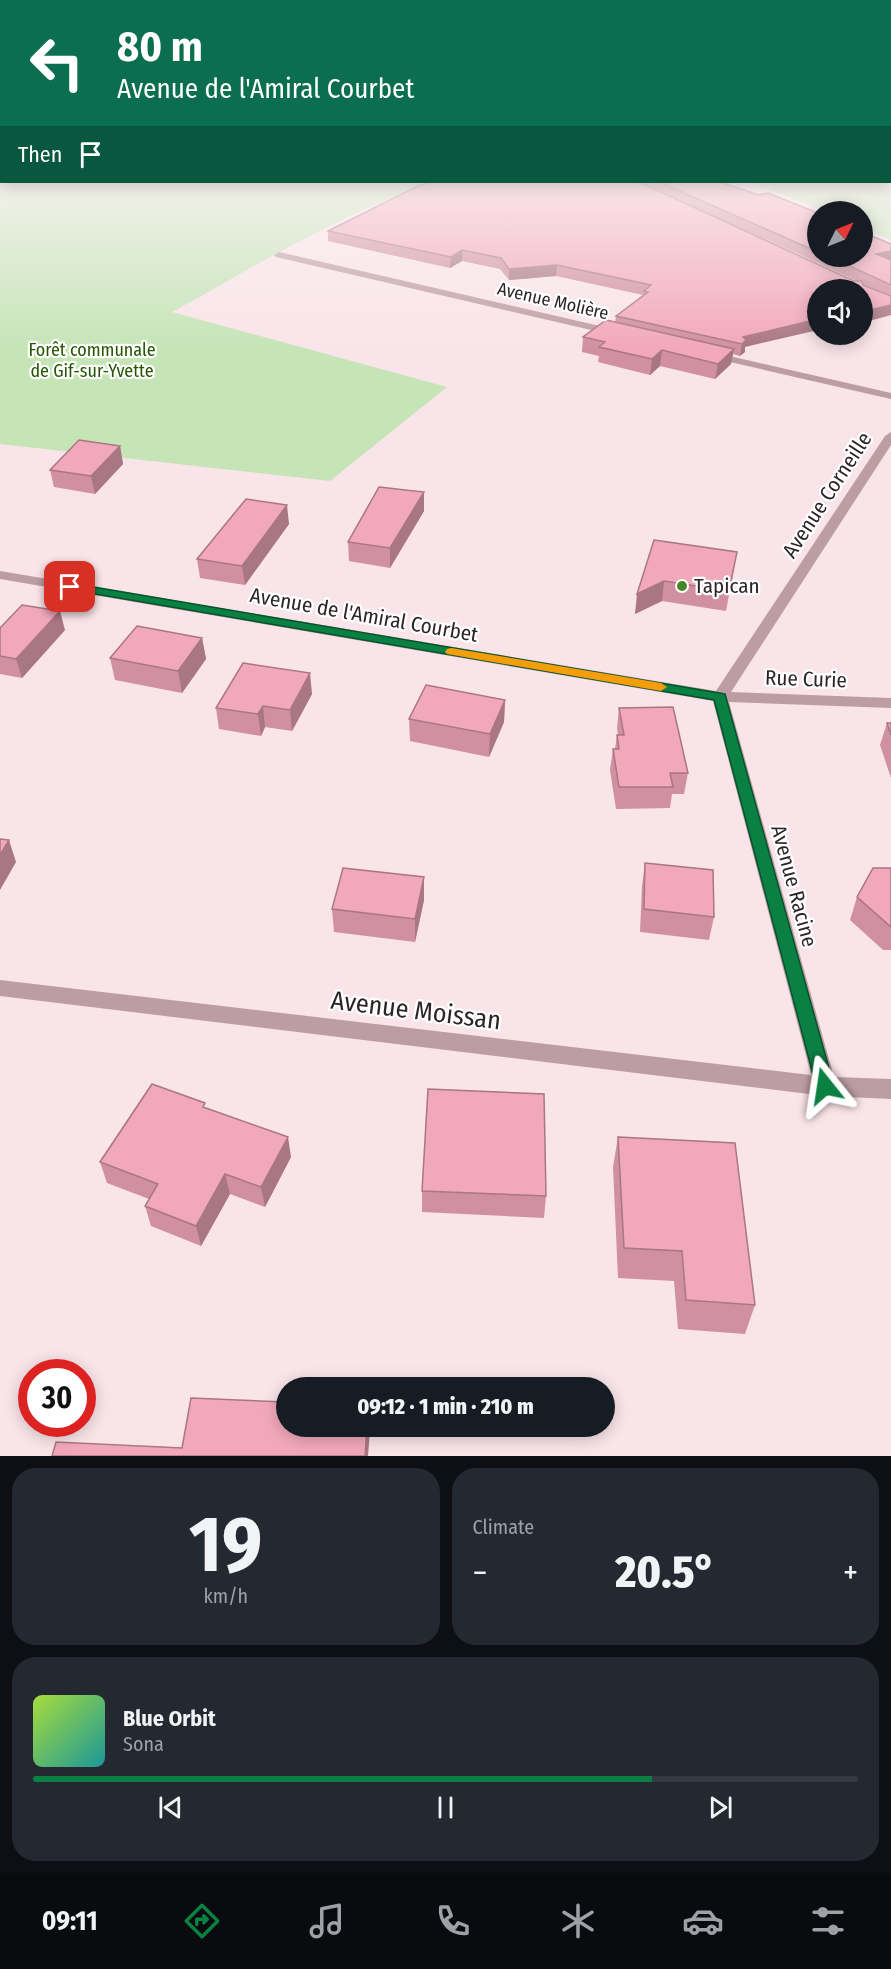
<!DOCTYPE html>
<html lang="en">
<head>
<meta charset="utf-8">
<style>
	body { margin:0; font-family:"Fira Sans Condensed",sans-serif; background:#242831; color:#f1f3f6; height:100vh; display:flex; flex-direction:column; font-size:22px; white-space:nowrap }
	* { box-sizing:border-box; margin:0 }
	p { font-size:20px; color:#9ea1a6 }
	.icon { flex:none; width:33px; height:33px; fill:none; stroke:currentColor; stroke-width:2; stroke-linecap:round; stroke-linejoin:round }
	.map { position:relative; height:1456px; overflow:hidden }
	.panel { display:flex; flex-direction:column; gap:12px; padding:12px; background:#0d0f14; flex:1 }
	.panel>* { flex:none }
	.guide { position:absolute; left:0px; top:0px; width:891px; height:183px; box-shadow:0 3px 15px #0003; background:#0b6e4f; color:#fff; overflow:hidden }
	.needle { width:39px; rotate:47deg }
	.tools { position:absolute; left:807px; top:201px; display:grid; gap:12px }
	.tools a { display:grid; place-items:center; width:66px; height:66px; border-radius:50%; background:#171b24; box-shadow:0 3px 15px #0003; font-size:30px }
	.speed { position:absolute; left:18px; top:1359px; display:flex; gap:12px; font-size:30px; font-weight:700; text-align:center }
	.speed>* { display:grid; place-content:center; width:78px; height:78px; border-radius:50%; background:#171b24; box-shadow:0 3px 15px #0003; line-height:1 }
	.speed .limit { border:9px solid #d22; background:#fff; color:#111 }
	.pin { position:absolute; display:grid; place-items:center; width:51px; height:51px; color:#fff; margin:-26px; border-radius:12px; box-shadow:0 3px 9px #0006 }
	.me { position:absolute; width:66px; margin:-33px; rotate:345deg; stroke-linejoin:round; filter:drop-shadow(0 0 4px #0008) }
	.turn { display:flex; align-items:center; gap:21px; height:126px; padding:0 18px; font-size:27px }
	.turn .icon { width:78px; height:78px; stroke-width:2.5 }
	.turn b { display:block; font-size:42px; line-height:51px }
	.then { display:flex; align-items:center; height:57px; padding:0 18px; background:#0003; gap:12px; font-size:22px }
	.big { font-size:45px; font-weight:800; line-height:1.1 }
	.panel .widget { flex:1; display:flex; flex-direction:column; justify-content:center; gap:9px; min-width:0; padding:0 21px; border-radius:24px; background:#242831 }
	.panel .dial { align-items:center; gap:0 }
	.dial b { font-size:78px; line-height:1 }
	.song { display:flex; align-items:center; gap:18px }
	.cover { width:72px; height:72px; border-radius:9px; background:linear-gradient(135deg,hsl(80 70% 55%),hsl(180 70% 35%)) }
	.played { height:6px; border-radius:3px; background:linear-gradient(90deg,#0b8043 75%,#363941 75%) }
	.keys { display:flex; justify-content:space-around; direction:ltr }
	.heat { display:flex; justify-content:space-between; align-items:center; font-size:33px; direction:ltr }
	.panel .tiles { flex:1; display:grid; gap:12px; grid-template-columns:1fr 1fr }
	.widget:last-child { grid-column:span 2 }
	.trip { position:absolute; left:276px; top:1377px; width:339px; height:60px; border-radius:30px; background:#171b24; box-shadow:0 3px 15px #0003; font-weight:800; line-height:60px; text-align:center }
	.menu { display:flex; height:96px; justify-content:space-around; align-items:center; background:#090b0e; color:#9ea1a6 }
	.menu .icon { width:42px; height:42px }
	.menu .selected { color:#0b8043 }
	.menu b { font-size:27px; color:#f1f3f6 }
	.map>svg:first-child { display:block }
	.green { fill:#c5e5b7 }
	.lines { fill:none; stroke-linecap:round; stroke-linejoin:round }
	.minor { fill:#bd9da4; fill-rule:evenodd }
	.wall { fill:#d090a1; fill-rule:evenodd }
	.shaded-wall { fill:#a97683 }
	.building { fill:#f2a8bb; stroke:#a97683; stroke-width:1.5 }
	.route { fill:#0b8043; stroke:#07532c; stroke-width:1.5 }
	.slow { fill:#f59e0b }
	.poi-dot { fill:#488625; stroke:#fff; stroke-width:2 }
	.labels { text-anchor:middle; stroke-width:4.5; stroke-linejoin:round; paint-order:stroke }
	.far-street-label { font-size:18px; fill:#2c2527; stroke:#fff }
	.far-park-label { font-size:18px; fill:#265602; stroke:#fff }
	.street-label { font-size:21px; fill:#2c2527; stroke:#fff }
	.poi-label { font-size:21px; fill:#2c2527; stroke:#fff; text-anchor:start }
	.near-street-label { font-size:26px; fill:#2c2527; stroke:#fff }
</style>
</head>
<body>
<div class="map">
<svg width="891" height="1456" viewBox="0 0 891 1456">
	<rect width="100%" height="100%" fill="#f9e4e9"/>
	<!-- green -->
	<path class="green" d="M0 146 2 182H437C343 211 258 265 172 312L447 387 330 481 0 444Z
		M890 146 891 240 863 228 862 212 824 211 751 182H890Z"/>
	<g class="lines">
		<!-- minor -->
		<path class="minor" d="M279 252 617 330 622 333 617 336 276 257 274 255Z
			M712 352 891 393V399L708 357 707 355Z
			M891 432V445L731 692 891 698V708L729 702 834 1077 891 1079V1099L825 1096 0 996V980L811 1075 713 701 0 579V571L716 691 885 436Z"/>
	</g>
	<!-- wall -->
	<path class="wall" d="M431 182H720L759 195 818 213V256H862L891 244V315L862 290 745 347V352L740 356 733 354 731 364 715 379 660 366 650 375 598 362 599 356 582 352 583 337 615 322 616 316 643 295 556 276 509 280 500 269 462 261 450 268 328 241V231ZM702 211 794 252 857 281H854ZM863 284 870 287 889 295 863 285Z
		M120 446 123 464 95 494 54 487 50 470Z
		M424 511 390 568 349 561 348 542Z
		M289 524 245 585 200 578 197 559Z
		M654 540 737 552 726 611 662 601 635 614Z
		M0 628 65 630 22 678 0 674Z
		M202 638 206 659 182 693 115 680 110 658Z
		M312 694 292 731 265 727 261 736 219 729 216 708Z
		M505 700 504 722 489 757 410 741 409 719Z
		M619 708 688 773 684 794H672L670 808 616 809 610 770 613 749H615L617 735H618L617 728Z
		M887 723H891V778L880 745Z
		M645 863 714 917 709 940 640 932 642 886Z
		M891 868V950H883L850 920 857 897Z
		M424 877V900L415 942 334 932 332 909Z
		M206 1108 291 1157 265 1207 230 1194 201 1246 151 1226 145 1206 149 1199 107 1183 100 1162Z
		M618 1137 755 1305 745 1334 678 1329 674 1281 618 1278 613 1167Z
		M422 1191 546 1196 544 1218 422 1212Z"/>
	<!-- shaded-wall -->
	<path class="shaded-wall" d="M462 250V261L450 268 451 257Z
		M891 251V260L876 254Z
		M557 265 556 276 509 280V269Z
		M891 305V315L862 323V312Z
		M818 319V330L745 347V352L740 356 743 337Z
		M734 349 731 364 715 379 718 364Z
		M662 350 660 366 650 375 652 359Z
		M120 446 123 464 95 494 91 476Z
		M424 492V511L390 568V548Z
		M287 505 289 524 245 585 242 566Z
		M664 581 662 601 635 614 637 594Z
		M60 611 65 630 22 678 16 659Z
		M202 638 206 659 182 693 178 671Z
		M310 673 312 694 292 731 290 710Z
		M505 700 504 722 489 757 490 734Z
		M263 706 265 727 261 736 258 714Z
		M9 840 16 862 0 890V855Z
		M424 877V900L415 942V919Z
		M288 1137 291 1157 265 1207 261 1187Z
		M225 1174 230 1194 201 1246 196 1226Z
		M367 1426H370V1430L368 1456H365Z"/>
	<!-- building -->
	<path class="building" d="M431 182H639L854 281H862L863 285 891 296V305L862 312V290H818V319L743 337 746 340 742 344 616 316 648 292 644 291 651 285 557 265 509 269 501 258 462 250 451 257 328 231 418 186Z
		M659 182H720L759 195 768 193 818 213V252Z
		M862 232 891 244V251L876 254 891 260V285L828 256H862Z
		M606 320 734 349 718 364 662 350 652 359 599 347 605 342 583 337Z
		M79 440 120 446 91 476 50 470Z
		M379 487 424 492 390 548 348 542Z
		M246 499 287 505 242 566 197 559Z
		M654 540 737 552 729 591 664 581 637 594Z
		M22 605 60 611 16 659 0 656V628Z
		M137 626 202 638 178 671 110 658Z
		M243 663 310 673 290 710 263 706 258 714 216 708Z
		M426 685 505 700 490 734 409 719Z
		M673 707 688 773H670L673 787H619L613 749H619L617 735H624L619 708Z
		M887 723H891V735Z
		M0 839 9 840 0 855Z
		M645 863 713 870 714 917 644 909Z
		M343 868 424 877 415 919 332 909Z
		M873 868H891V927L857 897Z
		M152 1084 205 1103 203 1107 288 1137 261 1187 225 1174 196 1226 145 1206 158 1184 100 1162Z
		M428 1089 544 1094 546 1196 422 1191Z
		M618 1137 735 1143 755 1305 686 1300 682 1251 624 1248Z
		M191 1398 286 1402V1426H367L365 1456H52L56 1442 182 1448Z"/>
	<!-- sky -->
	<linearGradient id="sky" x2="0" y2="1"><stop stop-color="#84b4bd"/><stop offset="0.42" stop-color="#fcf3f5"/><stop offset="1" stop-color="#fcf3f5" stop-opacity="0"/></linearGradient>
	<rect width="891" height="349" fill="url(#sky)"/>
	<!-- route -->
	<path class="route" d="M70 583 725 694 834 1086 832 1092 825 1094 819 1092 816 1086 714 700 66 589 64 587Z"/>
	<!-- slow -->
	<path class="slow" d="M451 648 661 683 667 687 661 691 447 654 445 652 447 649Z"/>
	<!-- markers -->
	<circle class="poi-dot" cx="682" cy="586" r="6"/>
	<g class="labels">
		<!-- far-street labels -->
		<g class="far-street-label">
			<text transform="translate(553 301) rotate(13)" y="6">Avenue Molière</text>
		</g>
		<!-- far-park labels -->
		<g class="far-park-label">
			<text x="92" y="356">Forêt communale<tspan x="92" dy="21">de Gif-sur-Yvette</tspan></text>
		</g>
		<!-- street labels -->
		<g class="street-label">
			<text transform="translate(827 495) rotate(-57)" y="7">Avenue Corneille</text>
			<text transform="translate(364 615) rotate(10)" y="7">Avenue de l'Amiral Courbet</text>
			<text transform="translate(806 679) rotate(2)" y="7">Rue Curie</text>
			<text transform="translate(794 886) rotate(75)" y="7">Avenue Racine</text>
		</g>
		<!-- poi labels -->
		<g class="poi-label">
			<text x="694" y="593">Tapican</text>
		</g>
		<!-- near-street labels -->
		<g class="near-street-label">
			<text transform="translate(416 1010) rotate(7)" y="9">Avenue Moissan</text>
		</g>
	</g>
</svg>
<div class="tools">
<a><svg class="needle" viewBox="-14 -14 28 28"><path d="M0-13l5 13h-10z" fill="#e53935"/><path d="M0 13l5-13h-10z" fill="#9ea1a6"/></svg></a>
<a><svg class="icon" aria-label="sound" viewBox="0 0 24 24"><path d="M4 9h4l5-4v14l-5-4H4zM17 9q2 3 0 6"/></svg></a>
</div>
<div class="speed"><div class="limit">30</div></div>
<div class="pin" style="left:70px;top:587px;background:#d93025"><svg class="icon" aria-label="arrive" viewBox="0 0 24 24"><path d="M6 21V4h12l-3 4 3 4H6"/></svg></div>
<svg class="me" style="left:825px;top:1086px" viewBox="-20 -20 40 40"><path d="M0-17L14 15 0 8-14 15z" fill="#0b8043" stroke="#fff" stroke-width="4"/></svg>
<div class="trip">09:12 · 1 min · 210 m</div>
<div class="guide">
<div class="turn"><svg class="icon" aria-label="left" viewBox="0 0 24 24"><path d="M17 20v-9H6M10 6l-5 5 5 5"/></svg><div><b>80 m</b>Avenue de l'Amiral Courbet</div></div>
<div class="then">Then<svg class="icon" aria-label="arrive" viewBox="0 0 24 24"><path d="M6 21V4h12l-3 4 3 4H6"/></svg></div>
</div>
</div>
<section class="panel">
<div class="tiles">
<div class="widget dial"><b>19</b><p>km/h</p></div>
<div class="widget"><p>Climate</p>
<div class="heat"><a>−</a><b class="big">20.5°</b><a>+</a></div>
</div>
<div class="widget">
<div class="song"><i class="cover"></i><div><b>Blue Orbit</b><p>Sona</p></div></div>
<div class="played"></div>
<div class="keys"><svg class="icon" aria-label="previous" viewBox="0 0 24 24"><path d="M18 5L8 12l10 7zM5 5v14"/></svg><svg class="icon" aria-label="pause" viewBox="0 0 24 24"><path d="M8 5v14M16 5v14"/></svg><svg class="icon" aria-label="next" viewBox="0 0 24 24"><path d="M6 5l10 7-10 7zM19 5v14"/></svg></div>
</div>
</div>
</section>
<nav class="menu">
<b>09:11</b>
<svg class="icon selected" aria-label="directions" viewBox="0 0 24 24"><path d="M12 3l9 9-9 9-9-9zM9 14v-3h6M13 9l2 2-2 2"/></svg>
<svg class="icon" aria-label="music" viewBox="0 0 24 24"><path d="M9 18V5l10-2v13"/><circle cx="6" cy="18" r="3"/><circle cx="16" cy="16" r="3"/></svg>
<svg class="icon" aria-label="phone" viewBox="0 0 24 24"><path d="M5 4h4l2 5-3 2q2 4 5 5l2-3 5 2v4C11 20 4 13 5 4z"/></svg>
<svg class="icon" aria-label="climate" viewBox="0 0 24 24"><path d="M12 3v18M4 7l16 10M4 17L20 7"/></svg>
<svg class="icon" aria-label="car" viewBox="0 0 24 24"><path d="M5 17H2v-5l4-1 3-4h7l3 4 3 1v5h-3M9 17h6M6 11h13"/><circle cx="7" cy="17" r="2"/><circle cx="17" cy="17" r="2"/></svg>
<svg class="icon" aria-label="filters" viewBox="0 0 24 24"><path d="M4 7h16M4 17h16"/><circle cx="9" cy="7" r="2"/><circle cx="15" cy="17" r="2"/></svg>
</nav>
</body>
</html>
